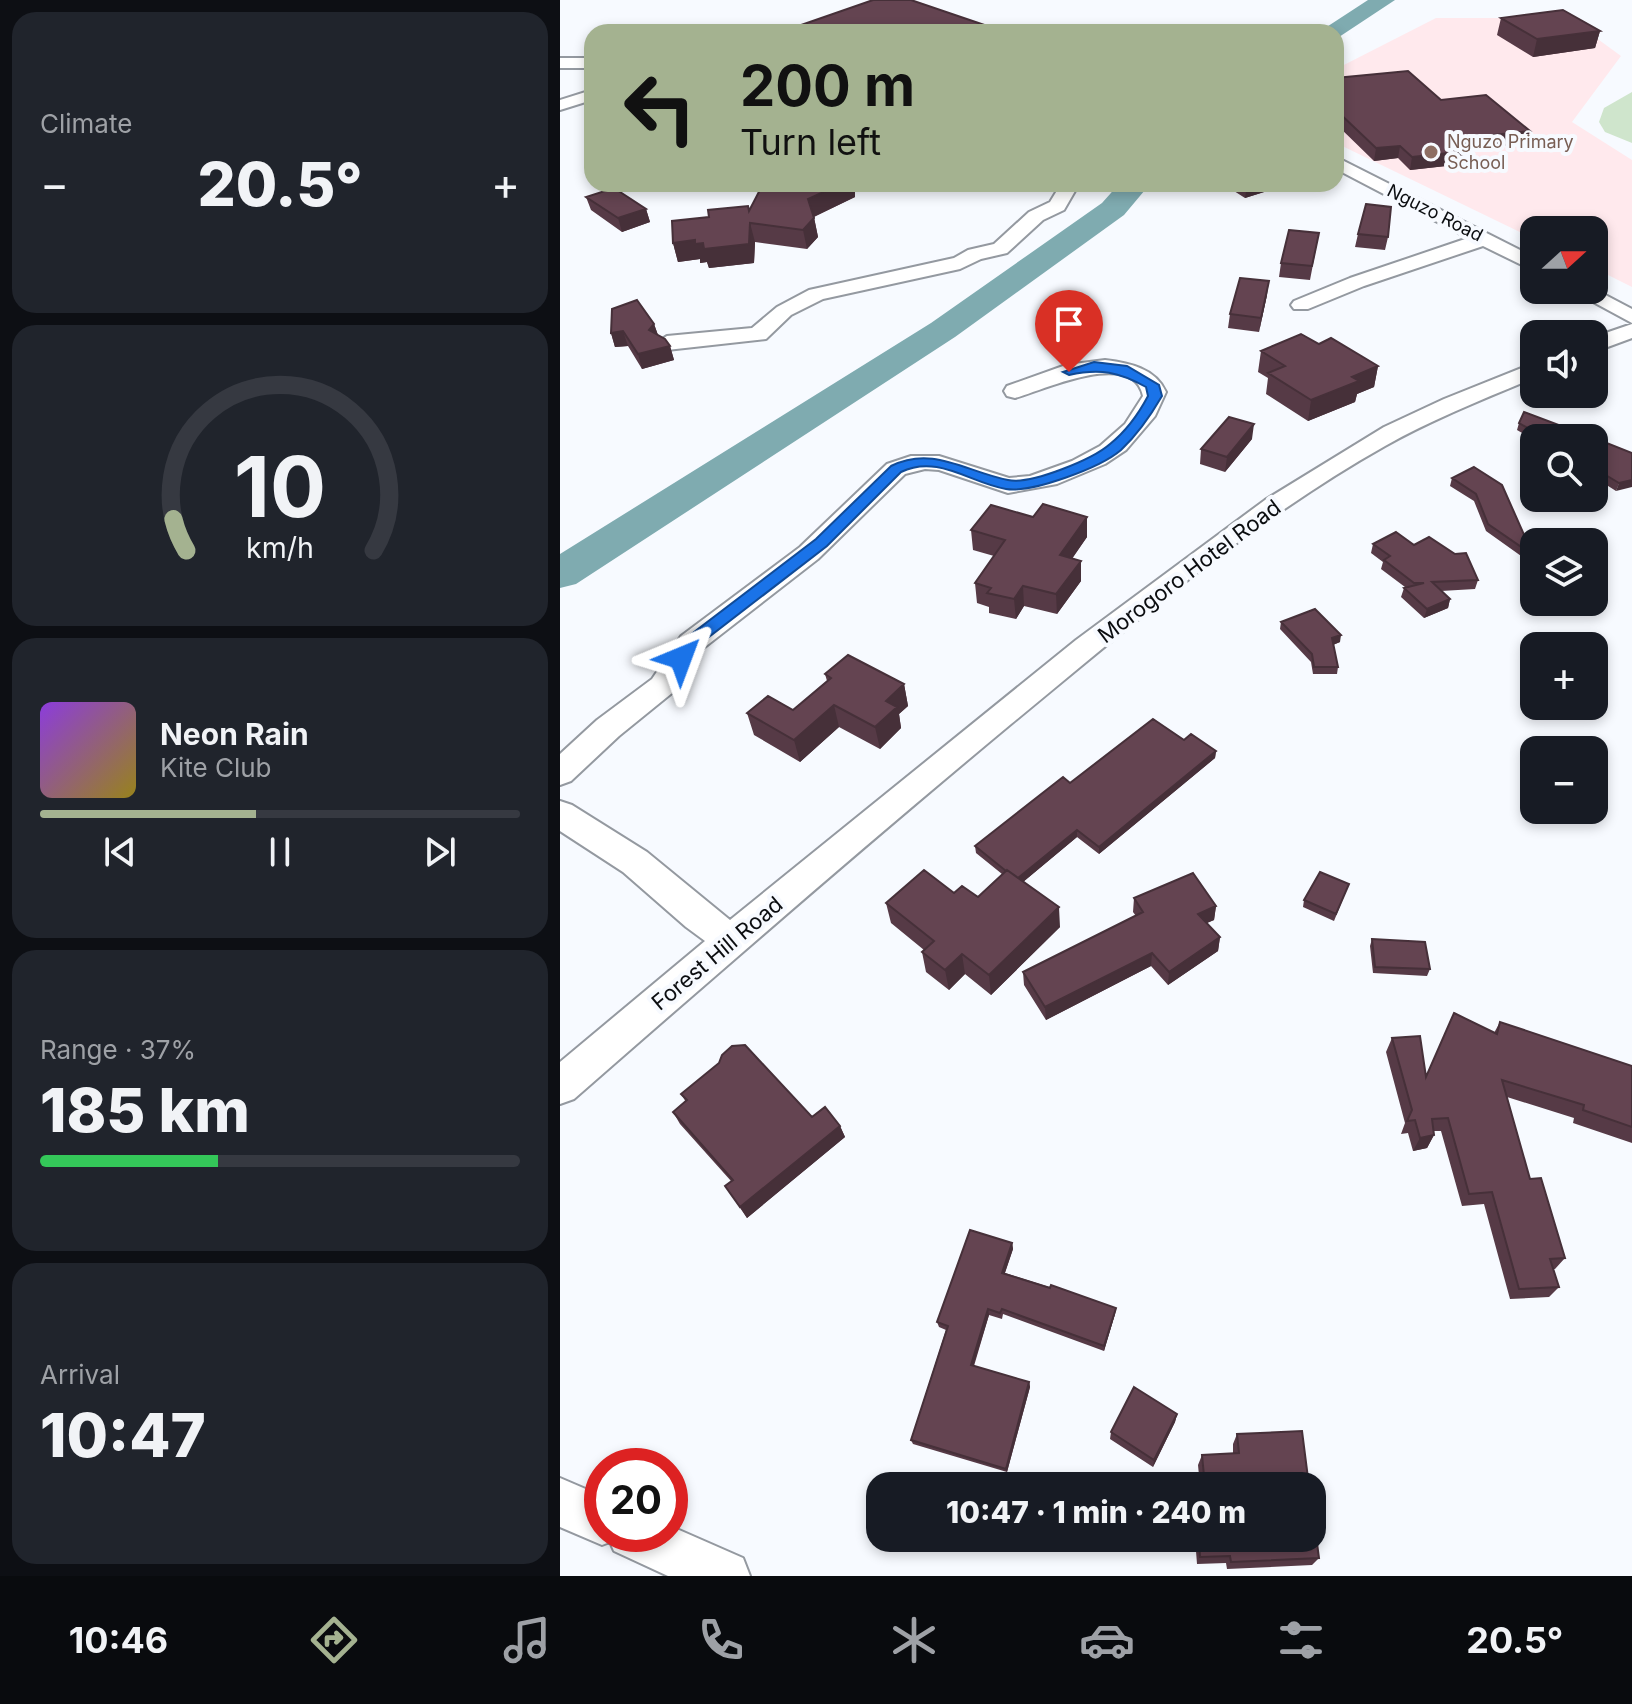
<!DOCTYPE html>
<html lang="en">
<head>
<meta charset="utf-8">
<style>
	body { margin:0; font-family:Inter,sans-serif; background:#20242c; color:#f1f3f6; height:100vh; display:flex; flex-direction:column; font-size:30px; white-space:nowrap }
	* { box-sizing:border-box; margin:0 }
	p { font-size:26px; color:#9ea1a6 }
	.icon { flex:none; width:44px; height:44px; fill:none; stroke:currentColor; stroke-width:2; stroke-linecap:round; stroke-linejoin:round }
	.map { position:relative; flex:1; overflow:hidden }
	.details { display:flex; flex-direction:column; gap:12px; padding:12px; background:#0d0f14; width:560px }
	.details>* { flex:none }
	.guide { position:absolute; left:24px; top:24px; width:760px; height:168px; border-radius:24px; box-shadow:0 4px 12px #0003; background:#a4b290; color:#111; overflow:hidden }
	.needle { width:52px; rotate:69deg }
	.buttons { position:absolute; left:960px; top:216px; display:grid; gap:16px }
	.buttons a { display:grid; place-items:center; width:88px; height:88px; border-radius:16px; background:#171b24; box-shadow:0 4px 12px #0003; font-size:40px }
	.speed { position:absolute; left:24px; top:1448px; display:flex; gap:16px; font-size:40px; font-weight:700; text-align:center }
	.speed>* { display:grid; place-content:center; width:104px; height:104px; border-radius:50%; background:#171b24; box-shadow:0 4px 12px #0003; line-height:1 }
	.speed .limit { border:12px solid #d22; background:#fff; color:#111 }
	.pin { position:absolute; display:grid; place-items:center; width:68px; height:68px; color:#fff; margin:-82px -34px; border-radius:50% 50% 50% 0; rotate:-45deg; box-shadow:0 0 8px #0007 }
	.pin .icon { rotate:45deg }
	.me { position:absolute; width:88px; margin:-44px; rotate:44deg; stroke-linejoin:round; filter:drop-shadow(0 0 6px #0008) }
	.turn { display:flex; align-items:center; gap:28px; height:168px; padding:0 24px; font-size:36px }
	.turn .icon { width:104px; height:104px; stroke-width:2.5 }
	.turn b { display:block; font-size:56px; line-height:68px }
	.big { font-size:60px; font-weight:800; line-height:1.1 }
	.details .tile { flex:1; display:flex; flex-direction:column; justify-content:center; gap:12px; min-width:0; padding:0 28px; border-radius:24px; background:#20242c }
	.details .dial { align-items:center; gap:0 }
	.dial svg { height:208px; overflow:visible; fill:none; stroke:#363941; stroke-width:7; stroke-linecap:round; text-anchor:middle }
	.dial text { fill:#f1f3f6; stroke:none }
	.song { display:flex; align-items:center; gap:24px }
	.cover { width:96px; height:96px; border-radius:12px; background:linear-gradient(135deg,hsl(270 70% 55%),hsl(50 70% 35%)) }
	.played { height:8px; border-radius:4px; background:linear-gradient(90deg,#a4b290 45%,#363941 45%) }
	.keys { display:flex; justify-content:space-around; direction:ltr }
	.heat { display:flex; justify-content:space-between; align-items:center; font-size:44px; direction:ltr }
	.charge { height:12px; border-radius:6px; background:linear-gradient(90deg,#34c759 37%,#363941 0) }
	.trip { position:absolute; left:306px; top:1472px; width:460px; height:80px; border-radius:24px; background:#171b24; box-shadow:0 4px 12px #0003; font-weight:800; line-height:80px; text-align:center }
	.tabs { display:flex; height:128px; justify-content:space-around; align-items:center; background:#090b0e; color:#9ea1a6 }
	.tabs .icon { width:56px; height:56px }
	.tabs .selected { color:#a4b290 }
	.tabs b { font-size:36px; color:#f1f3f6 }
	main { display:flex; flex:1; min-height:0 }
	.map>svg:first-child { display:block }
	.education { fill:#ffe9ed }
	.green { fill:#cfe5cc }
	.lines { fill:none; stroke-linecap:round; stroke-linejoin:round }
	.river { fill:#7fabb0; fill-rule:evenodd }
	.minor-casing { stroke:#9499a0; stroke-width:4 }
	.minor { fill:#fff; fill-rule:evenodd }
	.wall { fill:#563a46 }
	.shaded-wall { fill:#463039 }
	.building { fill:#644451; stroke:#463039; stroke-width:2 }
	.route { fill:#1a73e8; stroke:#114b97; stroke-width:2 }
	.education-dot { fill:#8d6e63; stroke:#f7faff; stroke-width:3 }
	.labels { text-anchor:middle; stroke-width:8; stroke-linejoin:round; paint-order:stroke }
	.far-education-label { font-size:18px; fill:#785e54; stroke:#f7faff; text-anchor:start }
	.far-street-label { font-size:18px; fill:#0b0d10; stroke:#f7faff }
	.street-label { font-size:22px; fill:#0b0d10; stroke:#f7faff }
</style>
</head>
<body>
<main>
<section class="details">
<div class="tile"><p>Climate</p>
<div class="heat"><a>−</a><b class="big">20.5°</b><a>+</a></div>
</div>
<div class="tile dial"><svg viewBox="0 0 100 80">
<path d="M14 69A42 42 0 1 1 86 69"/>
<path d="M14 69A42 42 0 0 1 9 57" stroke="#a4b290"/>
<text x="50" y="56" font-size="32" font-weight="700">10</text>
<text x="50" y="72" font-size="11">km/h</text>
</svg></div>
<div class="tile">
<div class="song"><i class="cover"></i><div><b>Neon Rain</b><p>Kite Club</p></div></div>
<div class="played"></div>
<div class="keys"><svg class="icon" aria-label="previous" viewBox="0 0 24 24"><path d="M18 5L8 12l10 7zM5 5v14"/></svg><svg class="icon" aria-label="pause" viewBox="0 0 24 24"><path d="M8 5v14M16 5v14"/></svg><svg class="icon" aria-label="next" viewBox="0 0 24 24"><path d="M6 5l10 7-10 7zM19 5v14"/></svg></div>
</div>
<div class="tile"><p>Range · 37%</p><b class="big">185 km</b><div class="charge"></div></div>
<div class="tile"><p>Arrival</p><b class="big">10:47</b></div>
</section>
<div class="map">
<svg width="1072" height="1576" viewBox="0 0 1072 1576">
	<rect width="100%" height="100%" fill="#f7faff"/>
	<!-- education -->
	<path class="education" d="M876 18H1009L1061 56 1012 122 1072 160V287L1034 268V230H974V239L776 143V69Z"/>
	<!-- green -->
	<path class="green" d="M1072 92V143L1045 132 1039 122 1044 108Z"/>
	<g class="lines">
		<!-- river -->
		<path class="river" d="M808 0H835L779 37 776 38V32H759Z
			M559 184H590L564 215 395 337 16 584 0 588V554L371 323 542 203Z"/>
		<!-- minor casing -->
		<g class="minor-casing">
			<path id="minor" d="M0 58H32V68H0Z
				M32 90V100L0 110V100Z
				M776 157 974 257V271L923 246 804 286 748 309H734L731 305 734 301 790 278 908 238 776 169Z
				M501 184H519L504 210 483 220 447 253 421 259 400 269 263 299 231 315 206 339 107 350 96 343 107 336 192 328 217 307 249 290 394 258 408 250 434 244 469 212 490 202Z
				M1034 289 1072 309V323L1011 290Z
				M1072 324V338L1034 352V337Z
				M545 360C569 363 595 368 606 392L595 416 566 450 545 464 497 484 448 493 379 470 365 469 345 474 258 559 141 650 112 693 59 736 11 781 0 785V754L37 720 92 679 121 636 240 547 327 464 351 456H379L449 478 470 476 512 461 540 446 565 424 583 396C573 347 481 391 455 398L447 396 444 391 447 386 506 365Z
				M974 363V378C924 399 873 419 825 446 690 522 570 626 451 724 303 847 158 973 14 1099L0 1104V1062L145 941 126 927 63 872 0 831V801L12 805 87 852 170 920 516 640 705 500 824 427 884 399Z
				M0 1478 42 1496V1534H110V1526L183 1558 190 1576H108L54 1551 50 1542 42 1545 0 1527Z"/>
		</g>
		<!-- minor -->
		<use href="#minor" class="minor"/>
	</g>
	<!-- wall -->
	<path class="wall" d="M941 18 1040 31 1035 48 973 57 937 35Z
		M776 86 881 100 970 131 966 143 905 150 904 164 850 170 838 158 814 161 776 124Z
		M663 184H719L717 185V188L685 198Z
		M295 189V197L254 217 258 237 247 249 195 242 194 263 149 268 147 262 140 263V259L118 262 113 243 149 217 189 210Z
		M26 197 86 209 90 222 62 232 31 210Z
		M759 233 750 280 719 277 721 263Z
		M798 234 828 237 825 250 795 247Z
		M707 295 699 332 668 328 670 314Z
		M94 324 98 335 110 346 114 360 82 369 68 346 55 347 51 333Z
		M759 344 818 366 814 387 797 394 795 402 748 421 706 394 708 378 698 372 701 351Z
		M959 423 1033 438H974V440L957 430Z
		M1034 438 1072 453 1056 491 1034 477Z
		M692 439 665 472 640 464 641 449Z
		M892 478 942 485 973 555 971 563 926 531 914 501 890 486Z
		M411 530 527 537 512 558 521 561V581L497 614 464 606 456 619 429 613V607L417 603 415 583 434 556 413 550Z
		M813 544 854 545 918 580 915 589 881 591 890 599 888 608 864 618 841 597 844 588 845 587 821 569 823 562 811 553Z
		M721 622 780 642 773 645 778 667 777 674H753L751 662 720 629Z
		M265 674 344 684 348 706 339 714 341 728 320 749 279 727 240 762 194 735 187 713 233 710 267 681Z
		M624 740 656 751 655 758 539 854 517 837 463 882 500 927 431 995 405 974 389 990 366 972 362 952 364 950 331 923 326 903 394 893 418 897 442 874 416 853 415 846 510 783Z
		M789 884 774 921 743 907 744 900Z
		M574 898 656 906 654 920 646 923 660 937 658 951 608 985 591 966 486 1020 464 985 463 972 576 916 573 912Z
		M812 939 870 969 867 976 813 973 810 946Z
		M940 1022 1072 1066V1143L1013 1123 1014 1118 947 1097 970 1179 1005 1258 995 1269H993L999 1287 989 1297 950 1299 924 1204 902 1206 881 1131H874V1135L867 1148 853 1151 848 1133 841 1134 845 1123 826 1052 832 1038 866 1077 934 1033Z
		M121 1094 252 1117 280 1126 285 1137 187 1218 165 1186 171 1181 120 1124 113 1112 126 1102Z
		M452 1243 453 1249 445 1273 556 1308 555 1314 544 1351 443 1314 442 1319 429 1315 414 1366 469 1382 470 1387 447 1472 353 1444 351 1440 386 1330 379 1327 377 1322Z
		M617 1414 615 1422 593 1467 550 1439 551 1432Z
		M677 1434 749 1486H640L638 1465 642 1455 673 1453V1444Z
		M635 1538H752L759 1558 752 1565 667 1569 666 1563 637 1564Z"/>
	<!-- shaded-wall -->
	<path class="shaded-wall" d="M1040 31 1035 48 973 57 977 39Z
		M970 131 966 143 891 152 894 139Z
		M840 146 838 158 814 161 816 148Z
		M907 151 904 164 850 170 852 157Z
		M281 184H294L295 197 251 218 248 199Z
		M692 184H719L717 185V188L685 198 687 186Z
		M86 209 90 222 62 232 58 218Z
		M254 218 258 237 247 249 243 230Z
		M190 223 195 242 194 263 149 268 147 262 140 263V259L118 262 113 243 135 240Z
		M709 281 707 295 699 332 701 318Z
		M94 324 99 338 89 330Z
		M63 331 68 346 55 347 51 333Z
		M110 346 114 360 82 369 78 354Z
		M818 366 814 387 797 394 795 402 748 421 751 400 792 377Z
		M694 424 692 439 665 472 667 457Z
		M1072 480V487L1056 491 1059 483Z
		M527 517V537L501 575 500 555Z
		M521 561V581L497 614 496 594Z
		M463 586 464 606 456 619 454 599Z
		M890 599 888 608 864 618 867 609Z
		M781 635 780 642 770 646 772 638Z
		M344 684 348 706 339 714 341 728 320 749 315 727 326 701Z
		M274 705 279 727 240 762 234 740Z
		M656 751 655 758 539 854V847Z
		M517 830V837L457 887 456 880Z
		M656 906 654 920 636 928 638 914Z
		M499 907 500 927 431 995 429 975Z
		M660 937 658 951 608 985 609 972Z
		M592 953 591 966 486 1020 485 1007Z
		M402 954 405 974 389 990 385 970Z
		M280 1126 285 1137 187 1218 180 1207Z
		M874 1135 867 1148 853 1151 860 1138Z
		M452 1243 453 1249 443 1278 442 1273Z
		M556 1308 555 1314 544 1351V1346Z
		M428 1309 429 1315 412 1370 411 1365Z
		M469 1382 470 1387 447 1472 446 1469Z
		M617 1414 615 1422 593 1467 594 1460Z"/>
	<!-- building -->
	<path class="building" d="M313 0H351L445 32H331L329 29 319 32H221Z
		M1003 10 1040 31 977 39 941 18Z
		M608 26 633 32H596Z
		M848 71 881 100 926 95 970 131 894 139 907 151 852 157 840 146 816 148 776 110V91L780 90 776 86V78Z
		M203 184H281L248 199 254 218 243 230 190 223 189 244 144 249 143 243 135 244V240L113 243 112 221 149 217 148 210 188 206 189 211Z
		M54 188 86 209 58 218 26 197Z
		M806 204 831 207 828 237 798 234Z
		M729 230 759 233 752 266 721 263Z
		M680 278 709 281 701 318 670 314Z
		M77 300 94 324 89 330 105 339 110 346 78 354 63 331 51 333 52 309Z
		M741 334 759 344 771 338 818 366 792 377 799 381 751 400 708 373 725 366 701 351Z
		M964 412 1033 438H985L959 423Z
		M669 417 694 424 667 457 641 449Z
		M1034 438 1072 453V480L1059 483 1034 468Z
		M914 467 942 485 973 555 928 524 916 494 892 478Z
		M483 504 527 517 500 555 521 561 496 594 463 586 454 599 427 593 431 588 415 583 445 540 411 530 431 505 473 517Z
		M836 532 854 545 869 537 895 554 906 553 918 580 872 582 890 599 867 609 844 588 864 583H854L824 560 830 556 813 544Z
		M755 609 781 635 772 638 778 667H754L752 654 721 622Z
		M288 655 344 684 326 701 337 707 315 727 274 705 234 740 187 713 208 696 233 710 271 678 265 674Z
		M593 719 624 740 631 734 656 751 539 847 517 830 458 878 447 870 446 871 415 846 503 777 510 783Z
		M364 870 394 893 402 886 418 897 447 870 499 907 429 975 402 954 385 970 362 952 374 941 326 903Z
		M760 872 789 884 776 914 744 900Z
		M633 873 656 906 638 914 660 937 609 972 592 953 485 1007 463 972 583 912 574 898Z
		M812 939 865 942 870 969 815 967Z
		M894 1013 937 1034 940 1022 1072 1066V1127L1023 1110 1024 1105 942 1080 970 1179 981 1178 1005 1258 990 1259 999 1287 959 1289 932 1192 909 1194 888 1118 872 1119 874 1135 860 1138 855 1120 847 1121 852 1110 832 1038 860 1036 866 1077Z
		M185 1045 252 1117 265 1107 280 1126 180 1207 165 1186 173 1180 113 1112 127 1100 121 1094 159 1063 162 1055 172 1046Z
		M410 1230 452 1243 442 1273 490 1288 491 1285 556 1308 544 1346 442 1309 440 1313 428 1309 411 1365 469 1382 446 1469 351 1440 388 1326 377 1322Z
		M574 1387 617 1414 594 1460 551 1432Z
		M742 1431 749 1486H645L642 1455 679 1453 677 1434Z
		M752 1506 759 1558 671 1562 670 1556 640 1557 639 1538H752Z"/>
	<!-- route -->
	<path class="route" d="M534 362 567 366 599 385 602 396C591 415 577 435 561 450 540 468 472 493 446 489 410 483 378 454 341 472L267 546 136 647 127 662H116L113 658 125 639 256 539 331 466C373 445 406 472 448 480 471 485 533 459 550 444 565 432 579 413 588 396L586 387C559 372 540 368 509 375L503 372Z"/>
	<!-- markers -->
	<circle class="education-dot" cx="871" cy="152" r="8"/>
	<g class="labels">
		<!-- far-education labels -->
		<g class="far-education-label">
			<text x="887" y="148">Nguzo Primary<tspan x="887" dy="21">School</tspan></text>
		</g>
		<!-- far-street labels -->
		<g class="far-street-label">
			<text transform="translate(875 213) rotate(27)" y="6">Nguzo Road</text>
		</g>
		<!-- street labels -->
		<g class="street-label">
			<text transform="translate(629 571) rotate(-37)" y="8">Morogoro Hotel Road</text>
			<text transform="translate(157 953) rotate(-40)" y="8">Forest Hill Road</text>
		</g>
	</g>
</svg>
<div class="buttons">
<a><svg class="needle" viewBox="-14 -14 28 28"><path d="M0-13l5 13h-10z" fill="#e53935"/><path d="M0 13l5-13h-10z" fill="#9ea1a6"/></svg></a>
<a><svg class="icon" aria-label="sound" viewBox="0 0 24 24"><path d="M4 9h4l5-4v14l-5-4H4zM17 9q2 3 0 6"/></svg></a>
<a><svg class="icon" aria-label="search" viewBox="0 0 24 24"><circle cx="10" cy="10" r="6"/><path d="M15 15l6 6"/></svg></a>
<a><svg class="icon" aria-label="layers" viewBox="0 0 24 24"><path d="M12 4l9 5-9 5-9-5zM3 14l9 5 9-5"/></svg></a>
<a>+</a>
<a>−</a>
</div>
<div class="speed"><div class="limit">20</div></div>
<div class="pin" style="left:509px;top:372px;background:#d93025"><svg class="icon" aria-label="arrive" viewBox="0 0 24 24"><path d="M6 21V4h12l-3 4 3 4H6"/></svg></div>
<svg class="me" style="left:121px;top:658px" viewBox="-20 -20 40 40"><path d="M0-17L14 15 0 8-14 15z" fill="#1a73e8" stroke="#fff" stroke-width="4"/></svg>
<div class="trip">10:47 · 1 min · 240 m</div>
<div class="guide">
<div class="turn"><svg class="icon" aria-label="left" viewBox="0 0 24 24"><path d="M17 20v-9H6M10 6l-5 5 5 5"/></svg><div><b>200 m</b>Turn left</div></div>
</div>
</div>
</main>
<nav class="tabs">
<b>10:46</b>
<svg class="icon selected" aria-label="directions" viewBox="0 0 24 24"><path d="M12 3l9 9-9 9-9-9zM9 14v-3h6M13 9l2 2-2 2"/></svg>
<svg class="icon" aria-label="music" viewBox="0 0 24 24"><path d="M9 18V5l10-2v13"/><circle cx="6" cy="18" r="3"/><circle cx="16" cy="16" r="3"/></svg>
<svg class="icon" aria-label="phone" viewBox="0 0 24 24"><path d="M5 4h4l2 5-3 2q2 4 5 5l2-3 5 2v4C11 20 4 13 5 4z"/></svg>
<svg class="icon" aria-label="climate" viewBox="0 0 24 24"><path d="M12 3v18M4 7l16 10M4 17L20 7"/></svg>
<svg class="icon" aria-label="car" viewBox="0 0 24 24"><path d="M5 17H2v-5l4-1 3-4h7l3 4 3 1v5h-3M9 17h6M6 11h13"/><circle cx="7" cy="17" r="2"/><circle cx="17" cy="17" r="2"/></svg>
<svg class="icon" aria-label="filters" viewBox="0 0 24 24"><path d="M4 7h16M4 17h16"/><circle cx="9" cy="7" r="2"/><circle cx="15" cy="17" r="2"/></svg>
<b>20.5°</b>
</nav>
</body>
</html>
